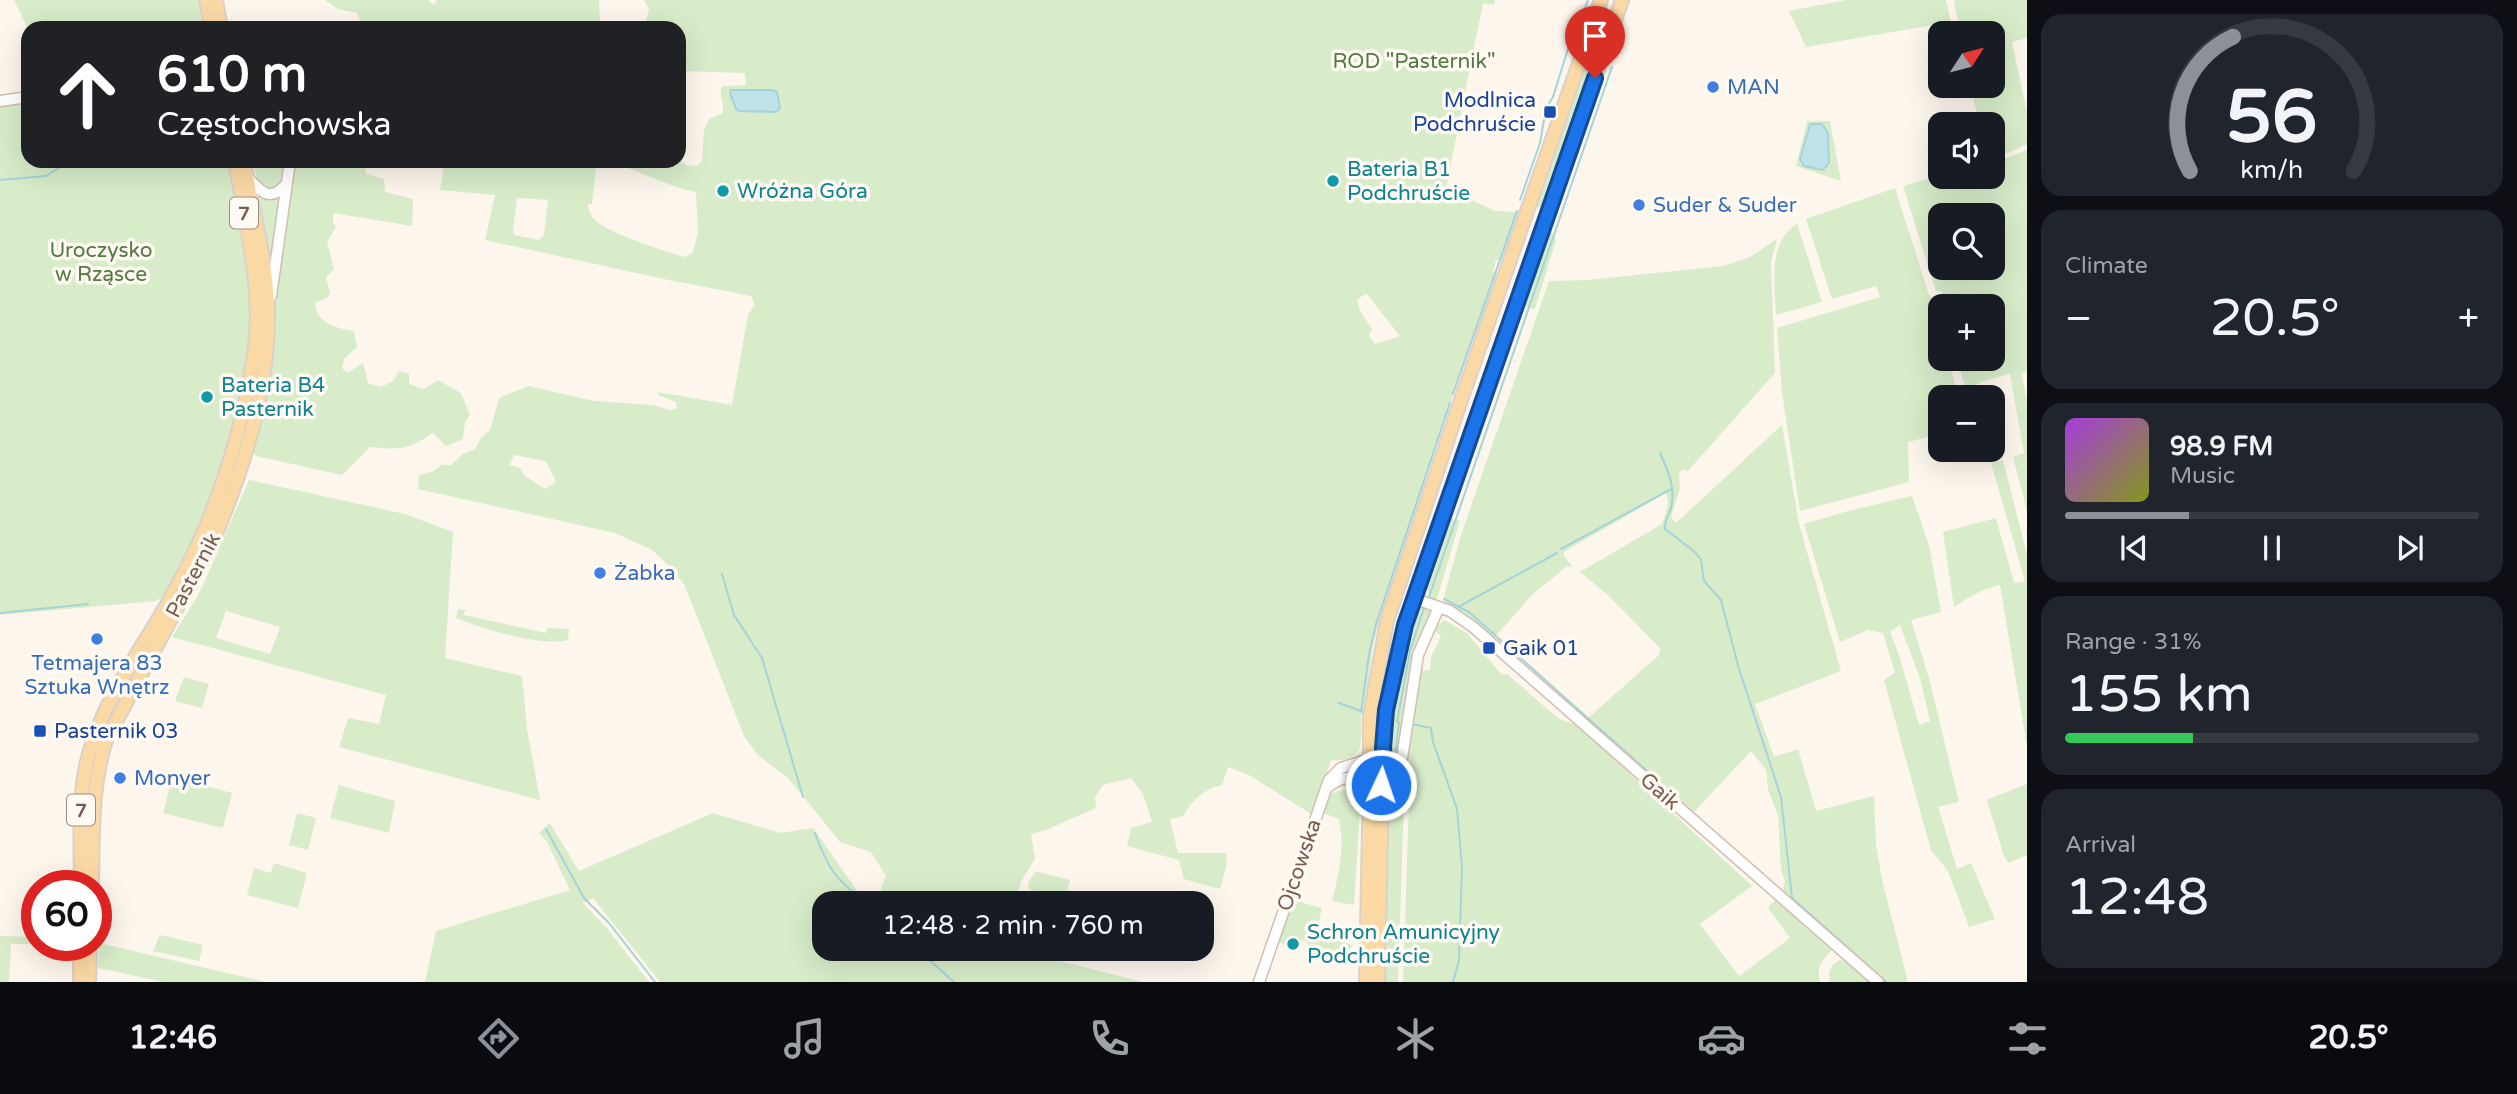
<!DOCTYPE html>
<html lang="en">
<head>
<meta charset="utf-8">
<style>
	body { margin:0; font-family:"Varela Round",sans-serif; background:#20242c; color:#f1f3f6; height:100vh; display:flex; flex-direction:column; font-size:26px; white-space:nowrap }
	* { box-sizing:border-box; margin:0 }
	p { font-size:23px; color:#9ea1a6 }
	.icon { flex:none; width:38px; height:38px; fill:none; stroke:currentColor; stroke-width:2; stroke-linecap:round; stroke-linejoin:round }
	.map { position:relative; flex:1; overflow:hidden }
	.details { display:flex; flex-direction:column; gap:14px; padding:14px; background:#0d0f14; width:490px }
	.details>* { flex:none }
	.hud { position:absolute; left:21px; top:21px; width:665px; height:147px; border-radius:21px; box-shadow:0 7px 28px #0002; background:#202124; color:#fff; overflow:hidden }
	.needle { width:46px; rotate:54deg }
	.buttons { position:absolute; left:1928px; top:21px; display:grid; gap:14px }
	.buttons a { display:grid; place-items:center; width:77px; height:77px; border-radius:14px; background:#171b24; box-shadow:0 7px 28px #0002; font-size:35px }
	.speed { position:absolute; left:21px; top:870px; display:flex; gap:14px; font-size:35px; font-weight:700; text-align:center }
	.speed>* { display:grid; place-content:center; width:91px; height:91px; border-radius:50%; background:#171b24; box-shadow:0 7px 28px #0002; line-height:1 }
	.speed .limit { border:10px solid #d22; background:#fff; color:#111 }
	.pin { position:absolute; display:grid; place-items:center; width:60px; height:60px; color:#fff; margin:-72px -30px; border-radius:50% 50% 50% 0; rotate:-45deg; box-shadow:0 0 7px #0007 }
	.pin .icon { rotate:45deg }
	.me { position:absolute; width:77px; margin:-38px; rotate:3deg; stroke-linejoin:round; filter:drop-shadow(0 0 5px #0008) }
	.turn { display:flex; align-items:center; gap:24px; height:147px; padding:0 21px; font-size:32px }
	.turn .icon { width:91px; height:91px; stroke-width:2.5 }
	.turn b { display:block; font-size:49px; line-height:60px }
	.big { font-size:52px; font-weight:600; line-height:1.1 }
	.details .card { flex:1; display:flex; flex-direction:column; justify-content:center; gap:10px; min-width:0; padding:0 24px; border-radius:21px; background:#20242c }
	.details .dial { align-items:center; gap:0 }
	.dial svg { height:182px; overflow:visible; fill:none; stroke:#363941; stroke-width:7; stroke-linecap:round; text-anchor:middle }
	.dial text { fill:#f1f3f6; stroke:none }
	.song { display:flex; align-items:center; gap:21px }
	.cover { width:84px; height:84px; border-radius:10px; background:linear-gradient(135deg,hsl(280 70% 55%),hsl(70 70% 35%)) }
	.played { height:7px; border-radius:4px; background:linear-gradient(90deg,#8c9099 30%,#363941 30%) }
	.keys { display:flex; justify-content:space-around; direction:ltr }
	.heat { display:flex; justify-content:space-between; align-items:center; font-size:38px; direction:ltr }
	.charge { height:10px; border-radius:5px; background:linear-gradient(90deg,#34c759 31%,#363941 0) }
	.trip { position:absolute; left:812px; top:891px; width:402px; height:70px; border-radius:21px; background:#171b24; box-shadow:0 7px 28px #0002; font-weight:600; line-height:70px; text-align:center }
	.tab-bar { display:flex; height:112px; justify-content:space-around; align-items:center; background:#090b0e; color:#9ea1a6 }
	.tab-bar .icon { width:49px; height:49px }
	.tab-bar .selected { color:#8c9099 }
	.tab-bar b { font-size:32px; color:#f1f3f6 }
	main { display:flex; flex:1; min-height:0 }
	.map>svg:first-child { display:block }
	.green { fill:#d8ecc9; fill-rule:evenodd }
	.water { fill:#bfe3e8; stroke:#a5d3da; stroke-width:2 }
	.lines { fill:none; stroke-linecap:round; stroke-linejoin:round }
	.stream { stroke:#a5d3da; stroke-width:2 }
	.tertiary-casing { stroke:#d1beb0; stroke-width:13 }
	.primary-casing { stroke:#dad1cd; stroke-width:16 }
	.tertiary { stroke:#fff; stroke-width:10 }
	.primary { stroke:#fbd9a5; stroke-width:12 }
	.route-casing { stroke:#114b97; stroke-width:18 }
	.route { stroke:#1a73e8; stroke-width:12 }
	.shop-dot { fill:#3f7fe0; stroke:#fffaf3; stroke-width:2.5 }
	.transit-dot { fill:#1a4fb4; stroke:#fffaf3; stroke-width:2.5 }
	.culture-dot { fill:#0f9aa8; stroke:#fffaf3; stroke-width:2.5 }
	.labels { text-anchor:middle; stroke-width:7; stroke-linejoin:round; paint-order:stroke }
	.shield { fill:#fffaf3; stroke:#a28b7f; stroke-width:2 }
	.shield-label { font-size:19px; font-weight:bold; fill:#7a5c4d }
	.park-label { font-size:21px; fill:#537a41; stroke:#fffaf3 }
	.shop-label { font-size:21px; fill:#366cbe; stroke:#fffaf3; text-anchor:start }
	.transit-label { font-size:21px; fill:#164399; stroke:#fffaf3; text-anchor:start }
	.culture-label { font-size:21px; fill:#0d838f; stroke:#fffaf3; text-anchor:start }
	.street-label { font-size:21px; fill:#7a5c4d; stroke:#fffaf3 }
</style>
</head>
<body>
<main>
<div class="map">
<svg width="2027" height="982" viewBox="0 0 2027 982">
	<rect width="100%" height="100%" fill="#fdf6ec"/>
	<!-- green -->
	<path class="green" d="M14 0H198L202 28 28 29Z
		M325 0H428L432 4 436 3V0H599L600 28H388L386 24 380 28H363L357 13 338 9Z
		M644 0H1495L1494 5 1483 3 1446 188 1495 211 1518 212 1503 259 1496 260 1493 271 1498 275 1456 386 1379 622 1373 645 1364 716 1361 715C1362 741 1365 762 1331 760L1313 815 1249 775 1228 767 1222 785C1203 790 1193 799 1183 816L1170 819 1178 853H1226L1227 864 1220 889 1184 879 1179 860 1127 846 1131 828 1152 822 1143 794 1131 778 1103 785 1095 797 1096 808 1046 830 1031 834 1035 859 1022 880 1014 903H879L884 899 881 889 886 876 871 852 840 842 789 779 757 754 744 736 685 586 673 569 652 550 615 533 418 489 419 475 434 471 441 465H451L463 454 475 449 481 438 490 430 499 398 528 386 594 401 653 405 670 410 677 408 676 402 658 395V392L732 405 748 315 755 305 751 296 664 279 485 240 495 195 440 190 445 161H597L592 204H588C589 210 590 215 595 220 607 233 664 251 684 257L693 253 698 232 696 192 676 187 623 166 620 161H679V158L686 165 697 166 702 161 704 130 709 119 722 114C726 104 718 96 722 86L746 85 745 73 679 71 681 37 679 28H647L645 25 649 9ZM517 198 548 200 544 235 539 240 514 235 513 230ZM1366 293 1400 336 1375 344 1369 335 1372 329 1360 311 1357 300ZM514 455 546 461 556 482 545 489 525 476 520 468 509 465Z
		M1846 0H1946L1951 22 1806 47 1789 11Z
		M1954 0H2027V38L2012 42 2027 112V144C2016 149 2005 157 1993 153V124H1979L1971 86H1993V33H1960Z
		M1592 56 1595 60 1544 208 1534 207 1586 58Z
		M28 101V161H227L248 273 252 305 243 388 218 476 187 559 166 595 156 601 0 615V105Z
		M1807 121H1830L1841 181 1796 166ZM1808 125 1826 129 1830 153 1800 159Z
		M2027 150V371L2022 373 2027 402V511L2013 457 2024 453 2010 374 1983 381 1966 390 1957 359H1993V306H1945L1942 292 1936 291 1903 186 1941 175 1993 177V163ZM1941 215H1993V268H1941Z
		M253 161H285L282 183 273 190 263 189 257 180Z
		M295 161H365L366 174 384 179 385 192 413 199 412 226 333 213V222L336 227 327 242 334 269 326 277 330 293 327 298 315 303C317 325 337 328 354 331L357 347 344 359 342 368 347 373 363 363 368 383 381 387 393 381 399 371 409 374V384L424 389 438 380 461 393 470 415 465 422 463 439 446 446 433 433C407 450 400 450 370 447L342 475 256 456 253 453 270 368 275 303Z
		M1895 188 1929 295 1935 299 1941 320V359H1949L1958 397H1941L1939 434 1908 442 1909 482 1800 511 1782 392 1777 328 1880 297 1876 286 1832 299 1806 219Z
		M256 194 265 197 281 196 270 274Z
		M1797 224 1822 302 1776 315C1775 285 1767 242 1797 224Z
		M1551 230 1556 240 1535 309 1525 307Z
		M1777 239 1771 263 1775 373 1687 472 1683 469 1679 474 1680 488 1671 517 1676 523 1782 425 1799 524 1841 671 1755 704 1774 757 1798 749 1816 811 1874 796 1876 846 1883 884 1908 982H1884L1782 893 1785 882 1781 869 1778 816 1768 789 1766 770 1751 751 1693 813 1587 719 1659 655 1660 648 1608 595 1580 572 1662 524C1665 514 1671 502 1666 493L1564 552V556L1572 566 1566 567 1533 594 1493 639 1467 616 1443 601 1460 538 1549 281 1587 280 1724 266 1750 257Z
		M2003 460 2027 555V746L2000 585C1982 589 1967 598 1954 607L1943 532 1996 518 2014 583 2025 581 1991 463Z
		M249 480 405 514 453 532 445 658 522 676 527 729 540 800 339 747 348 718 379 724 386 695 172 637 199 594ZM226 611 280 627 270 654 216 638Z
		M1912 496 1929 545 1941 612 1911 620 1929 678 1959 802 1938 807 1957 869 1971 863 1995 919 1969 927 1948 871 1931 850 1884 680 1895 673 1883 633 1868 630 1840 642 1804 524 1848 511ZM1900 625 1920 678 1930 721 1919 725 1900 658 1890 632Z
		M1448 518 1460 521 1437 599 1430 598 1426 587Z
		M1423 605 1431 608 1430 614C1409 656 1403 707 1398 754L1393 760 1389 750 1394 698 1410 628 1415 613Z
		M460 609 465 610 464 615 546 633 548 628 569 629 568 640C539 647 484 629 456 618L458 610Z
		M1444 620 1467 633 1502 675 1507 674 1559 719 1577 725 1752 886 1700 924 1739 976 1790 938 1768 908 1776 899 1832 950C1822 960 1816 967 1820 982H1403L1409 802 1408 766 1411 729 1422 671 1430 670 1431 657 1441 636 1433 630Z
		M184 677 209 684 202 708 175 701Z
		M174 771 204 778 202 785 232 793 223 828 163 813Z
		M1397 774 1401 778 1404 800 1398 982H1385L1388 785 1391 778Z
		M2027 784V855L2008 863 2004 856 1987 800Z
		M339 785 395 801 389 833 330 818Z
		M1355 788 1361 793 1354 905 1332 901C1339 873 1345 847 1339 819L1323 813 1327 799 1333 792Z
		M297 813 316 818 308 850 289 845Z
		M713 813 780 833 813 828 858 892 869 903H824V948L1036 949 1042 959 1068 963 1143 982H660L593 898 583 903 605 926 649 982H425L436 931 570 890 547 842 539 833 550 823 579 871Z
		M274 863 307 873 298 908 247 895 254 868 271 873Z
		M1035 871 1070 880 1065 900 1029 889 1028 884Z
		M1293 900 1322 908 1316 933 1352 945 1344 964 1306 951 1308 943 1302 940 1300 943 1288 939 1285 944 1278 942Z
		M160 935 203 945 199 961 153 951Z
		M0 936 37 937V944H11L9 982H0Z
		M99 943 266 982H163L98 968Z
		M1840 960H1847L1872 982H1830C1828 971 1830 965 1840 960Z"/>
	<!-- water -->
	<path class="water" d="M731 90H772L777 92 780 108 776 112 739 111 736 109 730 93Z
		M1810 124H1822L1828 133 1829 163 1823 170 1804 166 1800 159Z"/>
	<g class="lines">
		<!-- stream -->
		<path class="stream" d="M1585 8 1588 0
			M0 180 46 176 70 161
			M1520 200 1540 143 1546 108 1553 97 1572 36 1581 17
			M1453 394 1517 211
			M1660 453C1668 470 1676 489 1671 508 1669 516 1664 520 1665 529L1695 552 1701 560 1704 581 1721 600 1739 669 1781 797 1792 898 1886 982
			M1561 549 1673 488
			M722 574 734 615 762 658 803 797
			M1429 597 1612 67
			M1444 599 1469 612 1655 778
			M1460 606 1557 553
			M0 613 88 604
			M1339 703 1364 712
			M1361 712 1369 655 1376 624 1450 403
			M1397 722 1410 651 1424 608
			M1412 724 1431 728 1433 742 1457 809 1462 867 1459 960 1453 982
			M1395 756 1399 722
			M546 829 584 898 609 923 655 982
			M815 833C829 871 834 876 865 903
			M916 948 954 982"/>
		<!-- tertiary casing -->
		<g class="tertiary-casing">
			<path id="tertiary" d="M0 101 28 97
				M247 177C262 193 271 203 287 183
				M271 296 290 161
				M1413 598 1450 611 1473 627 1878 982
				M1388 767H1396L1402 758 1418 655 1439 607
				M1327 787 1339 780 1366 773
				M1259 982 1329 780 1341 768 1366 760"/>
		</g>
		<!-- primary casing -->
		<g class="primary-casing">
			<path id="primary" d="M206 0 211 28
				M216 0 221 28
				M1370 756V717L1387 621 1460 403 1601 0
				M81 886C81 842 77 796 89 754 104 697 147 642 175 590 214 520 240 440 253 360 265 294 246 226 235 161
				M92 886C93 836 91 788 106 740L213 541C243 471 270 385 268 308 267 259 252 210 244 161
				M80 982V945
				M89 982 90 945
				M1366 982 1370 777
				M1378 982 1382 785 1388 767 1384 758 1383 748 1390 685 1405 625 1425 563 1622 0"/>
		</g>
		<!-- tertiary -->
		<use href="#tertiary" class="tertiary"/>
		<!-- primary -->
		<use href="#primary" class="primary"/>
	</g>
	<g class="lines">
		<!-- route casing -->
		<g class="route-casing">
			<path id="route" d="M1381 785 1388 767 1384 758 1383 748 1386 710 1405 625 1595 78"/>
		</g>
		<!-- route -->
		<use href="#route" class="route"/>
	</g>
	<!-- markers -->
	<g class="shop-dot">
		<circle cx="1713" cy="87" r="7"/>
		<circle cx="1639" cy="205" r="7"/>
		<circle cx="600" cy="573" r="7"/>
		<circle cx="97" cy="639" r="7"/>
		<circle cx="120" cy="778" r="7"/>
	</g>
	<g class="transit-dot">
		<rect x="1543" y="105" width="14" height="14" rx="3.5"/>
		<rect x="1482" y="641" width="14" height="14" rx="3.5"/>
		<rect x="33" y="724" width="14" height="14" rx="3.5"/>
	</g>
	<g class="culture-dot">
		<circle cx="1333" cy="181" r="7"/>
		<circle cx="723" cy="191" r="7"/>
		<circle cx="207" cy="397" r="7"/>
		<circle cx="1293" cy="944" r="7"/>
	</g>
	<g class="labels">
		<!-- shield labels -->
		<g class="shield">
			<rect x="230" y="197.5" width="28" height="31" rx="5"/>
			<rect x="67" y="794.5" width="28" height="31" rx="5"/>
		</g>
		<g class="shield-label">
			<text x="244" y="220">7</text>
			<text x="81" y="817">7</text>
		</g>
		<!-- park labels -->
		<g class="park-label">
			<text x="1414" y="68">ROD "Pasternik"</text>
			<text x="101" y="257">Uroczysko<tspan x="101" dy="24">w Rząsce</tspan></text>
		</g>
		<!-- shop labels -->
		<g class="shop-label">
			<text x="1727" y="94">MAN</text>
			<text x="1653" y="212">Suder &amp; Suder</text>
			<text x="614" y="580">Żabka</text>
			<text x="97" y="670" text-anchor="middle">Tetmajera 83<tspan x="97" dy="24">Sztuka Wnętrz</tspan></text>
			<text x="134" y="785">Monyer</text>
		</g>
		<!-- transit labels -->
		<g class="transit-label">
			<text x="1536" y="107" text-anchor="end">Modlnica<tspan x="1536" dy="24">Podchruście</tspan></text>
			<text x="1503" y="655">Gaik 01</text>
			<text x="54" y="738">Pasternik 03</text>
		</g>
		<!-- culture labels -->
		<g class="culture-label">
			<text x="1347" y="176">Bateria B1<tspan x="1347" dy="24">Podchruście</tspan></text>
			<text x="737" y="198">Wróżna Góra</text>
			<text x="221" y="392">Bateria B4<tspan x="221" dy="24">Pasternik</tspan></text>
			<text x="1307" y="939">Schron Amunicyjny<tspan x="1307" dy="24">Podchruście</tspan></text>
		</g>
		<!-- street labels -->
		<g class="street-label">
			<text transform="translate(193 575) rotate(-62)" y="7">Pasternik</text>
			<text transform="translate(1660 791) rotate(41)" y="7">Gaik</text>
			<text transform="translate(1299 865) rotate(-71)" y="7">Ojcowska</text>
		</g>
	</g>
</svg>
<div class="buttons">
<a><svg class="needle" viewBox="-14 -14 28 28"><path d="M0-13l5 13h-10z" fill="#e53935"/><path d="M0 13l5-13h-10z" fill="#9ea1a6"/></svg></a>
<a><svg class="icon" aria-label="sound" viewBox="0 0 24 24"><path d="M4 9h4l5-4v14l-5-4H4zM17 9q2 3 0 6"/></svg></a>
<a><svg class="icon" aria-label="search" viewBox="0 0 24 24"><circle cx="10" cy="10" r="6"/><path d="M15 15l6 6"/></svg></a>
<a>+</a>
<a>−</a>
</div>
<div class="speed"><div class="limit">60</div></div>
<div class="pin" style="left:1595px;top:78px;background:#d93025"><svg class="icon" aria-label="arrive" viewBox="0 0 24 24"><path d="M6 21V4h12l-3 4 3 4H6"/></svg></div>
<svg class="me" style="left:1381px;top:785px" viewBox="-20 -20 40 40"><circle r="17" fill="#1a73e8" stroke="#fff" stroke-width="3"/><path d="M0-11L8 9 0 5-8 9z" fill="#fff"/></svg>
<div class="trip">12:48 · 2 min · 760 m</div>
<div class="hud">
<div class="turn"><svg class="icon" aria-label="ahead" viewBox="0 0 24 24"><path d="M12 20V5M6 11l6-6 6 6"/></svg><div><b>610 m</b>Częstochowska</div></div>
</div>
</div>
<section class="details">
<div class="card dial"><svg viewBox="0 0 100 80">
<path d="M14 69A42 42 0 1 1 86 69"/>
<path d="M14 69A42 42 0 0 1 33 10" stroke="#8c9099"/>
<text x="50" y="56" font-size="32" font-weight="700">56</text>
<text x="50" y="72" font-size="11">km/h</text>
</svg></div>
<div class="card"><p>Climate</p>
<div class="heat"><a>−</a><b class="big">20.5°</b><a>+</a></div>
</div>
<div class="card">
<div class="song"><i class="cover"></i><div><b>98.9 FM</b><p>Music</p></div></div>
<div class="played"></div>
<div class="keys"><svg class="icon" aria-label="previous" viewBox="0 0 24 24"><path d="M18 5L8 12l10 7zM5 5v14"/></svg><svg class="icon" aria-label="pause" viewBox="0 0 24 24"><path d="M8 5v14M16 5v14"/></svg><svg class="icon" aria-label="next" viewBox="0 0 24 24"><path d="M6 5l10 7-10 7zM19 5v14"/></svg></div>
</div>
<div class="card"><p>Range · 31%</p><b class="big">155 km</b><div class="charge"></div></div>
<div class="card"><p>Arrival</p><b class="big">12:48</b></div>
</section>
</main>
<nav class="tab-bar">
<b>12:46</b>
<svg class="icon selected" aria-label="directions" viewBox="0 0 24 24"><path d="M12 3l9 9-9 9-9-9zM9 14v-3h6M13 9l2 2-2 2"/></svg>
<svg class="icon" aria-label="music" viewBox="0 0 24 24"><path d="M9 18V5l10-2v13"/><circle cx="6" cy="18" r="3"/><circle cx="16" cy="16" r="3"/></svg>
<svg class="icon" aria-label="phone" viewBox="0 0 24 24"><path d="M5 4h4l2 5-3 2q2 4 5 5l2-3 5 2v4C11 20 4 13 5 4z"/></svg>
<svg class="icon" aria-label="climate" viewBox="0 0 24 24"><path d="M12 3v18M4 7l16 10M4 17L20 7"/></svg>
<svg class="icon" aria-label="car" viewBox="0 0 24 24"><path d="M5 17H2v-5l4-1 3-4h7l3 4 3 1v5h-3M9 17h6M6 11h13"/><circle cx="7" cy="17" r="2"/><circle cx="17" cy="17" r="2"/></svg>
<svg class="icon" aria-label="filters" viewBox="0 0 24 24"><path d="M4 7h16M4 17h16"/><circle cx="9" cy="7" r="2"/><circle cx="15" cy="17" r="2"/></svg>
<b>20.5°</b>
</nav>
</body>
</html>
